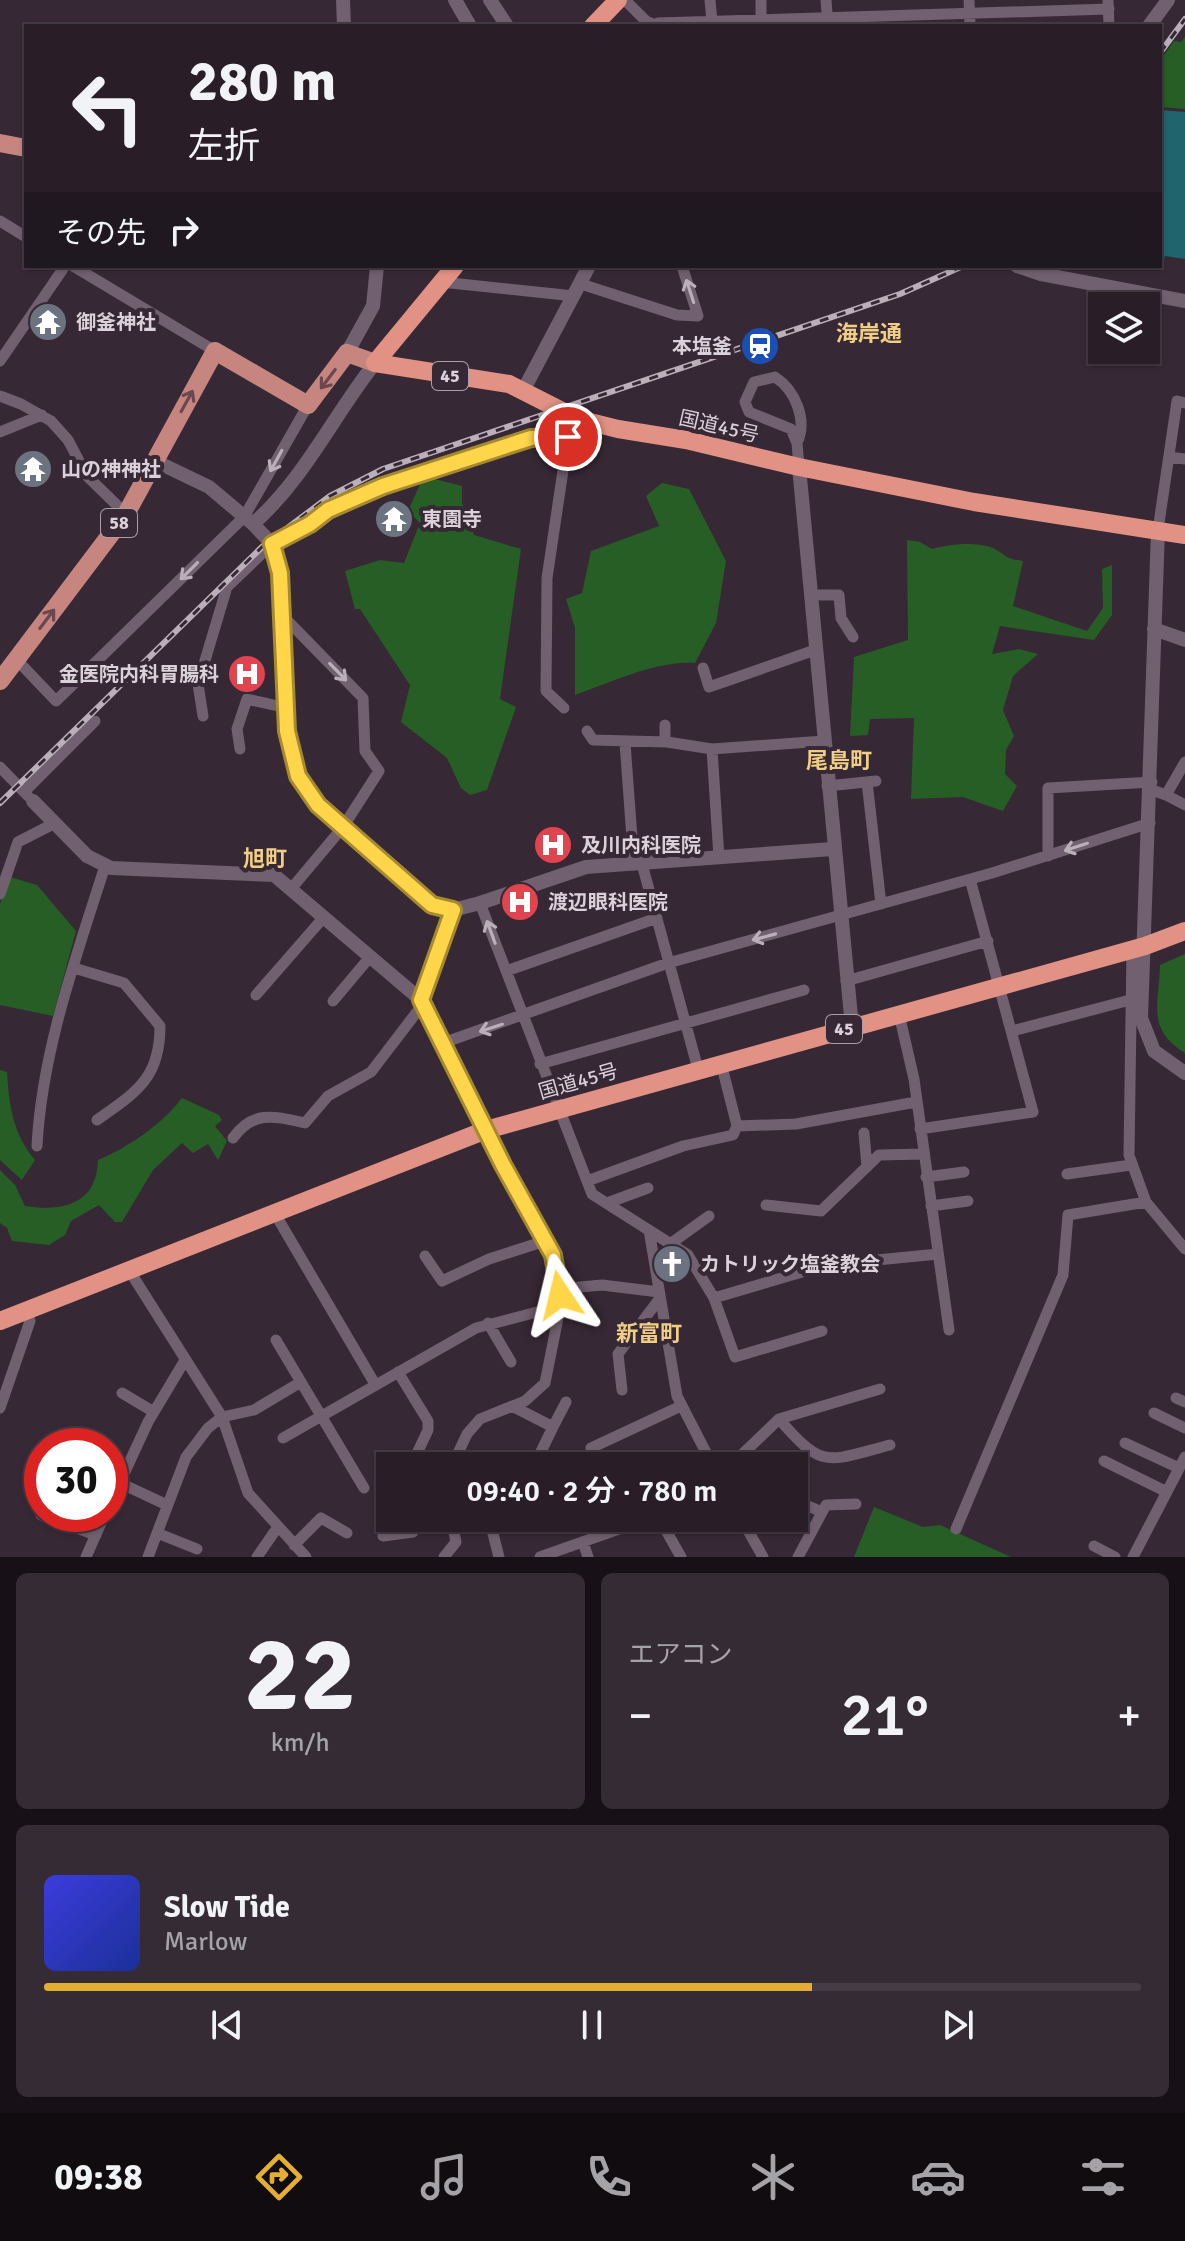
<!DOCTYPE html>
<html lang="ja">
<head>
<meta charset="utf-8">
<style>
	body { margin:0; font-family:Signika,"Noto Sans JP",sans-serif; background:#352b34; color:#f1f3f6; height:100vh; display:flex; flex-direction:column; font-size:30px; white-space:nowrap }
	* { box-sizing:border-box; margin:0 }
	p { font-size:26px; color:#a5a2a8 }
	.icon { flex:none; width:44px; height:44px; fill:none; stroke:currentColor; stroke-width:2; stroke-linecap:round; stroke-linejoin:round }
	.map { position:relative; height:1557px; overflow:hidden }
	.side { display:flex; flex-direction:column; gap:16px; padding:16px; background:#171016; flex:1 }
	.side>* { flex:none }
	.banner { position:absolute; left:24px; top:24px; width:1138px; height:244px; border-radius:0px; box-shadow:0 2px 6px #0004,0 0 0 2px #453c45; background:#291e28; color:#f1f3f6; overflow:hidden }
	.fabs { position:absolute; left:1088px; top:292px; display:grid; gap:16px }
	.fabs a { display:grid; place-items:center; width:72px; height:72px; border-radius:0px; background:#291e28; box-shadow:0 2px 6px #0004,0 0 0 2px #453c45; font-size:40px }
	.speed { position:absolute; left:24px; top:1428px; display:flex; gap:16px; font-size:40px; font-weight:700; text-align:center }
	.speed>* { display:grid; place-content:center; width:104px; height:104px; border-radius:50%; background:#291e28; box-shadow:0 2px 6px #0004,0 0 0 2px #453c45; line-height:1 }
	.speed .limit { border:12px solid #d22; background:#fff; color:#111 }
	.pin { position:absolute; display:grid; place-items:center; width:68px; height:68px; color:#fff; margin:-34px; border:4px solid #fff; border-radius:50%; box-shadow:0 2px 8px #0007 }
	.me { position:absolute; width:88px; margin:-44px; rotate:350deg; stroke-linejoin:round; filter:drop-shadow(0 0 6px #0008) }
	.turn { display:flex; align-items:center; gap:28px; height:168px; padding:0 32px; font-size:36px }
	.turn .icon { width:104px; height:104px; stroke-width:2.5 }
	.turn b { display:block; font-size:56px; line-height:68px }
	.then { display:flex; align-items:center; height:76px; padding:0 32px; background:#0003; gap:16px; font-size:30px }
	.big { font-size:60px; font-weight:600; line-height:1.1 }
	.side .tile { flex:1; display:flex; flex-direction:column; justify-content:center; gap:12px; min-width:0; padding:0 28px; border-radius:12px; background:#352b34 }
	.side .dial { align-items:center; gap:0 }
	.dial b { font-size:104px; line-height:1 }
	.song { display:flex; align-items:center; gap:24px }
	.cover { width:96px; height:96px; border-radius:12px; background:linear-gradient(135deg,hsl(240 70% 55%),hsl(230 70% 35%)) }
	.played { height:8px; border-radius:4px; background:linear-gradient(90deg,#e2af34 70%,#453c45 70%) }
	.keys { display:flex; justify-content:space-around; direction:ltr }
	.heat { display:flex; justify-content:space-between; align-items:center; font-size:44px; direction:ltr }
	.side .tiles { flex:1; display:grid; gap:16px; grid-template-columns:1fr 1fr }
	.tile:last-child { grid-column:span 2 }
	.trip { position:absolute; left:376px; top:1452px; width:432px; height:80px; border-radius:0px; background:#291e28; box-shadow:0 2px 6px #0004,0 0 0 2px #453c45; font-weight:600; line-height:80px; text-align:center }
	.tabs { display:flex; height:128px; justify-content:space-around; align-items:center; background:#100c10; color:#a5a2a8 }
	.tabs .icon { width:56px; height:56px }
	.tabs .on { color:#e2af34 }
	.tabs b { font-size:36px; color:#f1f3f6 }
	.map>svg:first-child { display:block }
	.green { fill:#275e25 }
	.water { fill:#20646d }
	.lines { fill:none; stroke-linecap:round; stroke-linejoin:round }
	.minor { stroke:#71606f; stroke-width:11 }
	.tertiary { stroke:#71606f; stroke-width:14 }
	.primary { stroke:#c6867f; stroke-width:18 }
	.trunk { stroke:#e29284; stroke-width:18 }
	.rail-casing { stroke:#bbb0ba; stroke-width:6 }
	.rail { stroke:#372835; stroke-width:3; stroke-dasharray:9; stroke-linecap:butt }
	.oneway { stroke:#bbafba }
	.oneway2 { stroke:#69494f }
	.route-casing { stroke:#a68a30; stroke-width:20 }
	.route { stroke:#ffd54a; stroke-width:14 }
	.labels { text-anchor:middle; stroke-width:8; stroke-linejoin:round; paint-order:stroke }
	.shield { fill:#372835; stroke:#aa9ea8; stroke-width:2 }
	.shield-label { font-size:18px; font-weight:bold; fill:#dbd1da }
	.poi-label { font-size:20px; font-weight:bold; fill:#dbd1da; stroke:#372835; text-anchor:start }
	.street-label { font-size:20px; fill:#dbd1da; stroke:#372835 }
	.neighbourhood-label { font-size:22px; font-weight:bold; fill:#f1ce85; stroke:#372835 }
</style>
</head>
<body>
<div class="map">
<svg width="1185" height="1557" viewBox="0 0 1185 1557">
	<rect width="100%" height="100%" fill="#372835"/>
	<!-- green -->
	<path class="green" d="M1185 37V109L1160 107V61L1174 41 1181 42Z
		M431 478 462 486V503L474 535 521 549 500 699 516 707 487 790 470 795 461 788 447 758 401 722 410 685 360 609H355L345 571 380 560 404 563 420 523 408 511 422 480Z
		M662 483 689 489 726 561 716 623 695 663C654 661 613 682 575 695V628L566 599 582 593 591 551 659 526 646 496Z
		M907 540 920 542 932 549C949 544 976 541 993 548 1007 555 1002 558 1023 561L1013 606 1087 631 1103 608 1102 569 1112 565V615L1094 640 1000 626 992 654 1019 649 1038 654 1013 676 1003 710 1014 736 1006 750 1005 774 1017 786 1003 811 963 797 911 799 914 718 870 719 868 735 850 736 854 657 908 640Z
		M10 877 37 885 76 931 53 1016 0 1005V904Z
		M1185 954V1053C1146 1028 1159 1006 1160 965Z
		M0 1070 7 1072C9 1105 13 1134 35 1160L22 1180 0 1160Z
		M182 1098 219 1115 222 1120 215 1126 227 1141 218 1160 208 1144 193 1153 182 1143 153 1170 122 1222H115L99 1205 71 1221 65 1235 49 1245 12 1241 7 1228 0 1223V1170L15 1185 25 1206C63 1212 97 1204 98 1160 129 1147 161 1125 182 1098Z
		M874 1507 923 1527 940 1525 1011 1557H854Z"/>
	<!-- water -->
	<path class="water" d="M1160 110 1185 112V259L1165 256 1162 269 1147 266H1160Z"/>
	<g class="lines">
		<!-- minor -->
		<path class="minor" d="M625 0 646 21 658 26
			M710 0 712 22
			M761 0V20
			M826 0 828 26
			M969 0 970 26
			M1108 0 1109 26
			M658 23 1109 9
			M0 221 26 237
			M73 266 215 351
			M441 282 574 296
			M581 284 677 315 698 316 682 266
			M0 361 65 266
			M0 396 21 404 51 421 68 440 87 476 126 514
			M0 432 42 415
			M797 443C808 420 795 390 775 377L754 382 745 402 749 412 791 429 797 443 799 467
			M1169 457 1185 459
			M1158 530 1177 401 1185 403
			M810 595H839L841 618 853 637
			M283 616 363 698 365 751 379 771 343 827 291 889
			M16 659 56 701 244 517 308 405
			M703 668 709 687 815 650
			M564 708 546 691 547 578 568 437
			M203 716 198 684 227 587 272 544 310 524 328 510 383 486 531 438 568 437 578 419
			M587 731 593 740 667 742 712 749 824 741
			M665 742V725
			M625 743 634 865
			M240 749 237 729 247 699 287 708
			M712 749 719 858
			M0 767 28 796
			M867 782 881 904
			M827 786 876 781
			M1152 790 1166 795 1185 762
			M24 792 95 721
			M1166 795 1185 805
			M1048 856V788L1152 782
			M642 864 698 1069
			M0 894 18 842 55 823
			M480 903 592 1194 688 1255 714 1298 735 1357 822 1331
			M1132 949 1129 1155 1146 1202 1185 1249
			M74 968 124 983 160 1026C160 1079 136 1092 97 1120
			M506 971 657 918
			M846 981 988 941
			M256 995 324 917
			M421 1000 453 910
			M333 1001 370 957
			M899 1014 914 1079 949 1330
			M1012 1031 1130 1000
			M443 1043 668 963 992 873 1150 823
			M540 1064 804 990
			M737 1126 796 1124 916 1102
			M920 1129 1033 1112 970 879
			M864 1133 867 1167
			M233 1138C253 1110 274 1116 305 1123L328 1096 371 1072 423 1004
			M37 1146C42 1051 76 957 105 866
			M1067 1174 1131 1165
			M926 1177 964 1172
			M587 1181 683 1146 733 1135 737 1126 721 1063
			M607 1203 648 1188
			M766 1205 821 1211 879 1155 923 1154
			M931 1206 968 1201
			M274 1212 375 1384
			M649 1230 677 1396 713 1466
			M670 1244 709 1216
			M425 1256 442 1281 489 1259 545 1241
			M129 1270 222 1417 248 1493 306 1557
			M559 1289 602 1285 659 1292
			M714 1298 826 1265 938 1254
			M488 1323 511 1362
			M276 1340 364 1488
			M398 1372 428 1421V1430L411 1466
			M622 1390 618 1354 660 1298
			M122 1393 154 1412
			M1176 1398 1185 1402
			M512 1406 553 1427 534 1466
			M0 1408 30 1321 27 1310
			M1154 1413 1185 1428
			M779 1419C824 1471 827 1461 890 1445
			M553 1427 566 1402
			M283 1438 476 1328 560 1306
			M1125 1443 1179 1468
			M591 1448 681 1406
			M1104 1461 1167 1492
			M452 1466 467 1434 480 1419 525 1401 545 1383 559 1313 553 1255 486 1130
			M730 1466 779 1419 880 1389
			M120 1483 167 1505
			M794 1500 822 1512
			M110 1504 148 1422 185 1360
			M41 1515 96 1535
			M489 1518 499 1557
			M659 1518 681 1557
			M741 1518 763 1557
			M956 1529 1063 1275 1068 1215 1146 1202
			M157 1533 197 1549
			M383 1536 413 1532 412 1518
			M583 1542 588 1557
			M294 1545 321 1518 347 1533
			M1094 1546 1115 1557
			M86 1557 105 1514
			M148 1557 186 1457 208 1428 222 1417 254 1410 301 1382
			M257 1557 277 1528
			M444 1557 456 1542 451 1518
			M540 1557 650 1518
			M798 1557 826 1505 856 1504
			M1133 1557 1185 1457"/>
		<!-- tertiary -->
		<path class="tertiary" d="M343 0 344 26
			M455 0 470 26
			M490 0 507 26
			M1149 26 1168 0
			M1017 266 1041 274 1185 301
			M347 353 373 306 377 266
			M524 389 589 266
			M155 461 209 487 253 524C305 478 333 416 375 363
			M799 467 852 1027
			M253 524 272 544 280 573 287 731 298 776 318 805 438 909 453 910 480 903 586 867 832 849
			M1158 530 1141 1018 1154 1051 1185 1073
			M1154 629 1185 640
			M33 801 87 856 111 868 274 875 421 1000 486 1130"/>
		<!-- primary -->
		<path class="primary" d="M0 143 26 148
			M0 681 126 514 215 351 308 405 347 353 375 363"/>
		<!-- trunk -->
		<path class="trunk" d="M593 26 618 0
			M455 266 375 363 509 384 578 419 618 429 686 440 799 467 974 502 1185 535
			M0 1321 486 1130 1145 946 1185 931"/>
		<!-- rail casing -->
		<g class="rail-casing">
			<path id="rail" d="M1160 53 1185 19
				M0 803 262 547 330 496 383 469 900 294 963 266"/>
		</g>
		<!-- rail -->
		<use href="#rail" class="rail"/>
	</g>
	<!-- one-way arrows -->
	<defs><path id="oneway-shaft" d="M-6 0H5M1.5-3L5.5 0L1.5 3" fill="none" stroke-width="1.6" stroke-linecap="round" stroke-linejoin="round" transform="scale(2)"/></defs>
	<g class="oneway">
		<use href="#oneway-shaft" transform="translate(690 291) rotate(-108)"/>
		<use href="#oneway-shaft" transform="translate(276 461) rotate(119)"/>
		<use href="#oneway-shaft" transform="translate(189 571) rotate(135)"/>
		<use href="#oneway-shaft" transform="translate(338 672) rotate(46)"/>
		<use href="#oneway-shaft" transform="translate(1076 847) rotate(162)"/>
		<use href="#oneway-shaft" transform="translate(491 932) rotate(-110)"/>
		<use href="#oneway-shaft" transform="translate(764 937) rotate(165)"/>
		<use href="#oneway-shaft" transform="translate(491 1028) rotate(162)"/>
	</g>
	<g class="oneway2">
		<use href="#oneway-shaft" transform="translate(328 379) rotate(127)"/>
		<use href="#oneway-shaft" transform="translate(187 401) rotate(-61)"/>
		<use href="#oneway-shaft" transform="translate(47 619) rotate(-53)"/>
	</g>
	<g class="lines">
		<!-- route casing -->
		<g class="route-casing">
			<path id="route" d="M560 1295 553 1255 503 1165 421 1000 453 910 432 905 318 805 298 776 287 731 280 573 272 544 310 524 328 510 383 486 531 438 568 437"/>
		</g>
		<!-- route -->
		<use href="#route" class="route"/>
	</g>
	<!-- icons -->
	<defs>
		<g id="temple-disc" transform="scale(2)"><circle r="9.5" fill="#6b7280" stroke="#372835"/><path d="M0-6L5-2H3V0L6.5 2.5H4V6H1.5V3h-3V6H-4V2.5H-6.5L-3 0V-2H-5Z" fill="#fff"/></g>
		<g id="station-disc" transform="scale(2)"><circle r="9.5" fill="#1a4fb4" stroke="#372835"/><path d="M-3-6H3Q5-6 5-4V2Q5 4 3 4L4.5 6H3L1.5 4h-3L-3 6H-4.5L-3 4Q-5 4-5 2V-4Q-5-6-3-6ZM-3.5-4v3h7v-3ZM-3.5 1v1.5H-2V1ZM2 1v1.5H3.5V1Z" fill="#fff"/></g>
		<g id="hospital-disc" transform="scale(2)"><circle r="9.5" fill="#e0444e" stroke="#372835"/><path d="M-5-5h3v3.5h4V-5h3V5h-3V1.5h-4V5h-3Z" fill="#fff"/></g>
		<g id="church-disc" transform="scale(2)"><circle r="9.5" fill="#6b7280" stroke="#372835"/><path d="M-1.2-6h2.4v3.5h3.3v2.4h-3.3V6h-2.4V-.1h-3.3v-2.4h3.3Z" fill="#fff"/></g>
	</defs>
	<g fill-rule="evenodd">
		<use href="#temple-disc" x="48" y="322"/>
		<use href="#station-disc" x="760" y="346"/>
		<use href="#temple-disc" x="33" y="469"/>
		<use href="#temple-disc" x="394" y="519"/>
		<use href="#hospital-disc" x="247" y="674"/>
		<use href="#hospital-disc" x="553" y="845"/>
		<use href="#hospital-disc" x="520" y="902"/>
		<use href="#church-disc" x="672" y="1264"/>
	</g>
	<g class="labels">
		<!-- shield labels -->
		<g class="shield">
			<rect x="432" y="362" width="36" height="28" rx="6"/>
			<rect x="101" y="509" width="36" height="28" rx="6"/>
			<rect x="826" y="1015" width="36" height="28" rx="6"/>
		</g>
		<g class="shield-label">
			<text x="450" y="382">45</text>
			<text x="119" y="529">58</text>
			<text x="844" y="1035">45</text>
		</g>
		<!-- poi labels -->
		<g class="poi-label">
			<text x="76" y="329">御釜神社</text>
			<text x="732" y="353" text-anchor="end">本塩釜</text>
			<text x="61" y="476">山の神神社</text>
			<text x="422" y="526">東園寺</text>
			<text x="219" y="681" text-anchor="end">金医院内科胃腸科</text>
			<text x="581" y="852">及川内科医院</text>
			<text x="548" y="909">渡辺眼科医院</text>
			<text x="700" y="1271">カトリック塩釜教会</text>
		</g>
		<!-- street labels -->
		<g class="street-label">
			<text transform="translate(719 426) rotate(13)" y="7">国道45号</text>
			<text transform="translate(578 1081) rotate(-16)" y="7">国道45号</text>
		</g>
		<!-- neighbourhood labels -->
		<g class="neighbourhood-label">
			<text x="869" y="341">海岸通</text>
			<text x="839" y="768">尾島町</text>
			<text x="265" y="866">旭町</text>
			<text x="649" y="1341">新富町</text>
		</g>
	</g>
</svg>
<div class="fabs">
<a><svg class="icon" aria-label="layers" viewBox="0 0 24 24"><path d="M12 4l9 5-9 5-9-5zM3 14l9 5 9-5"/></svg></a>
</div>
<div class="speed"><div class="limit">30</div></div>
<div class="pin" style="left:568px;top:437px;background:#d93025"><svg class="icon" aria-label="arrive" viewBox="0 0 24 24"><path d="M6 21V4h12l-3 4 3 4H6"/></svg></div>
<svg class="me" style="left:560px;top:1295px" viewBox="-20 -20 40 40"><path d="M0-17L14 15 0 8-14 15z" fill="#ffd54a" stroke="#fff" stroke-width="4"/></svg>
<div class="trip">09:40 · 2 分 · 780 m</div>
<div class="banner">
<div class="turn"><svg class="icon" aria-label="left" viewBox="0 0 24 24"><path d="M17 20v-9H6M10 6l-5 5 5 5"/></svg><div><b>280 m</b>左折</div></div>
<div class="then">その先<svg class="icon" aria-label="right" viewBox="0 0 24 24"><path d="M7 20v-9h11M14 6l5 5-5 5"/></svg></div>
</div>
</div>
<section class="side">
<div class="tiles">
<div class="tile dial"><b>22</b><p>km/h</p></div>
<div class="tile"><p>エアコン</p>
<div class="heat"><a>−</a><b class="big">21°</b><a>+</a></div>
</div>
<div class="tile">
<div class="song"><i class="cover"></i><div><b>Slow Tide</b><p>Marlow</p></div></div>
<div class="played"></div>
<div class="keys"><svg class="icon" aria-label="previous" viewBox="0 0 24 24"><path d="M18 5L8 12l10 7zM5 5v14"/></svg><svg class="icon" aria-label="pause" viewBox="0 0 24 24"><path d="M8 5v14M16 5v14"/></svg><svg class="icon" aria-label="next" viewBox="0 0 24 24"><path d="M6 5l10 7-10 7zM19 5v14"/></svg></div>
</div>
</div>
</section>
<nav class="tabs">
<b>09:38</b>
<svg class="icon on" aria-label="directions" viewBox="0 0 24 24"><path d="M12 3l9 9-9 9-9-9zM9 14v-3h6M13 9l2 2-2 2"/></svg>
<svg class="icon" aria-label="music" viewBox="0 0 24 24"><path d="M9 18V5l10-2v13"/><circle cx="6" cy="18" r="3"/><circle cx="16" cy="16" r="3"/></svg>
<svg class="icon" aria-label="phone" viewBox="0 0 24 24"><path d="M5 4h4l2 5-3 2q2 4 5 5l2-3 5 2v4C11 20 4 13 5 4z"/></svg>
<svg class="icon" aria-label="climate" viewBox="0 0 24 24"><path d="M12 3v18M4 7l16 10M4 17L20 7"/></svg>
<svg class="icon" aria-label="car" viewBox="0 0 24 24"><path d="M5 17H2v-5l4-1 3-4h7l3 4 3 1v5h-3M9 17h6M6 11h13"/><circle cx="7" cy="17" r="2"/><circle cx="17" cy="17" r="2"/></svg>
<svg class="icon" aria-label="filters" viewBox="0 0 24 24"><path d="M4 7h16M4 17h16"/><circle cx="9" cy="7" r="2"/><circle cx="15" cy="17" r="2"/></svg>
</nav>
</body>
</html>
